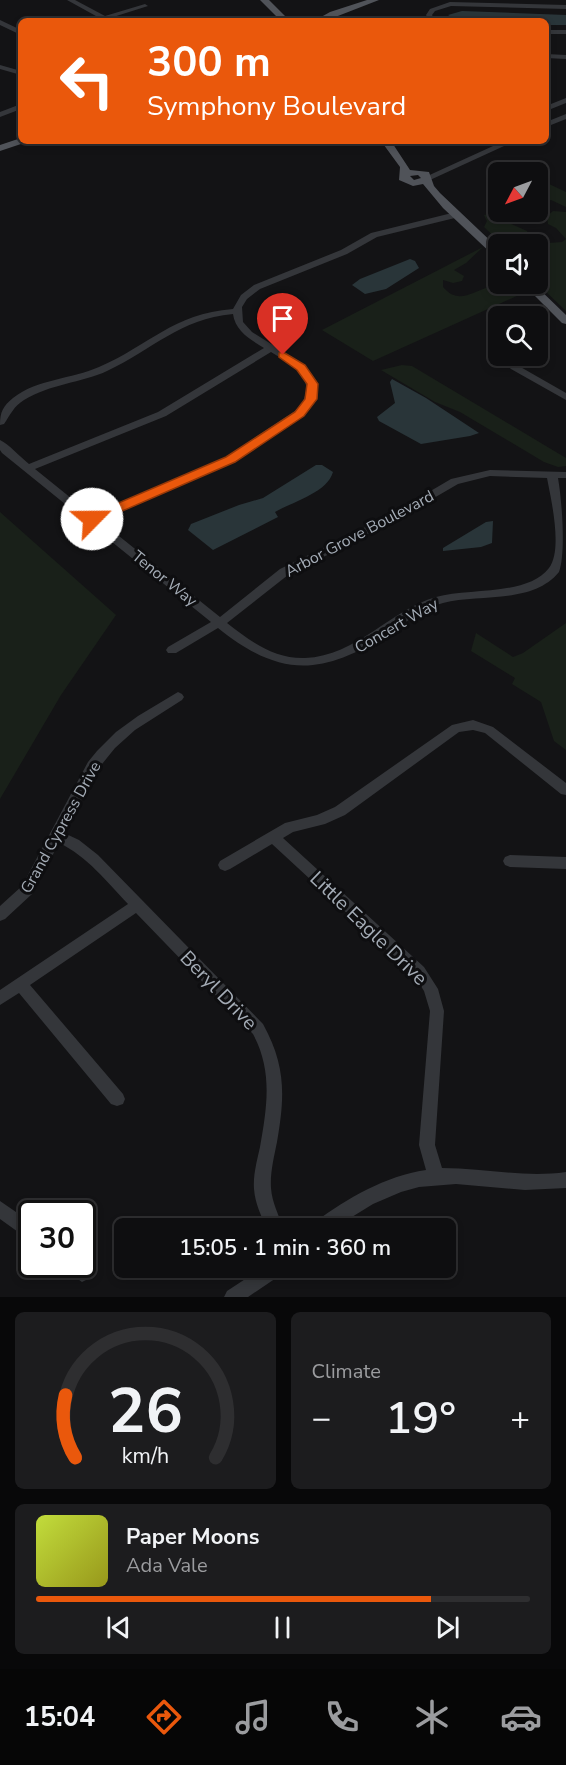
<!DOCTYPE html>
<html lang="en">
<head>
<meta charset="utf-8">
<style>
	body { margin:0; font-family:"Nunito Sans",sans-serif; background:#1c1c1e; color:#f1f3f6; height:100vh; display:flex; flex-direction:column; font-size:22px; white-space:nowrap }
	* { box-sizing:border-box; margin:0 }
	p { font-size:20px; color:#9b9c9f }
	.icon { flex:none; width:33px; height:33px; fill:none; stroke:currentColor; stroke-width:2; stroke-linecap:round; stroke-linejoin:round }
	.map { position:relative; height:1297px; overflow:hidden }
	.drawer { display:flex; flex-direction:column; gap:15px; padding:15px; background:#080809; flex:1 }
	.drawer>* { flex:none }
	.banner { position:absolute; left:18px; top:18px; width:531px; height:126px; border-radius:9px; box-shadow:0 3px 9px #0003,0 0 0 2px #2e2e30; background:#ea580c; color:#fff; overflow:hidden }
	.needle { width:39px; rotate:229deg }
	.tools { position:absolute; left:488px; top:162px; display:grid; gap:12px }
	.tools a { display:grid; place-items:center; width:60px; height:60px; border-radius:9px; background:#0e0e10; box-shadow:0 3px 9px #0003,0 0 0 2px #2e2e30; font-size:30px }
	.speed { position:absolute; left:18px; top:1200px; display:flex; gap:12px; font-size:30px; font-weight:700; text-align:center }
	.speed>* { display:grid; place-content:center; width:78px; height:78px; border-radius:50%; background:#0e0e10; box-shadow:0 3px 9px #0003,0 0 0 2px #2e2e30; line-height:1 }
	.speed .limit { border:3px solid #111; border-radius:9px; background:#fff; color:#111 }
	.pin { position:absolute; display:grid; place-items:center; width:51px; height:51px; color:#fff; margin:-62px -26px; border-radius:50% 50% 50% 0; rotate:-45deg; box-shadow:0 0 6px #0007 }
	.pin .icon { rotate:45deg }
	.me { position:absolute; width:66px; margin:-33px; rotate:67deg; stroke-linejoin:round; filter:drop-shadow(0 0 4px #0008) }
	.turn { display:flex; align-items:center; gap:21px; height:126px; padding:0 30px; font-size:27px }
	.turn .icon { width:78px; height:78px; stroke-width:2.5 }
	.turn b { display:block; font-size:42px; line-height:51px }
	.big { font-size:45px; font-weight:600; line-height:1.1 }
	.drawer .widget { flex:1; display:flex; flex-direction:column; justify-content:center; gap:9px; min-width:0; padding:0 21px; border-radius:9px; background:#1c1c1e }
	.drawer .dial { align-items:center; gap:0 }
	.dial svg { height:156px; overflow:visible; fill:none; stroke:#2e2e30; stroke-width:7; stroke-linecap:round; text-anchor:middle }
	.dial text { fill:#f1f3f6; stroke:none }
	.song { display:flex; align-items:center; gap:18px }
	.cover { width:72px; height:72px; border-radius:9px; background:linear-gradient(135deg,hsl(70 70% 55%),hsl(60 70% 35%)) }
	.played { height:6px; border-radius:3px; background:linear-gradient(90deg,#ea580c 80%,#2e2e30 80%) }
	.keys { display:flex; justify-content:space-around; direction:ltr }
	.heat { display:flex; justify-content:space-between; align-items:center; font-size:33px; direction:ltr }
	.drawer .tiles { flex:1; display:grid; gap:15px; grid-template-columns:1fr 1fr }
	.widget:last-child { grid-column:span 2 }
	.trip { position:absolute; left:114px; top:1218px; width:342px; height:60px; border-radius:9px; background:#0e0e10; box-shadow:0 3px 9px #0003,0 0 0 2px #2e2e30; font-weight:600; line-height:60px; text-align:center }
	.menu { display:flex; height:96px; justify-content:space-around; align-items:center; background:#060606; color:#9b9c9f }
	.menu .icon { width:42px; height:42px }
	.menu .on { color:#ea580c }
	.menu b { font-size:27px; color:#f1f3f6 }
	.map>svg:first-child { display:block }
	.green { fill:#192019 }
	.water { fill:#293539 }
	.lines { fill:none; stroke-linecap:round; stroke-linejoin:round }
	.minor { fill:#34363a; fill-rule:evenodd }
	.major { fill:#505359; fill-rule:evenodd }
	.route { fill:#ea580c; stroke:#983908; stroke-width:1.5 }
	.labels { text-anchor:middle; stroke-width:6; stroke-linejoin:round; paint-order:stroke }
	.street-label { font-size:16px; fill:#a4acb6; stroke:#0e0e10 }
	.near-street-label { font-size:20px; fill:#a4acb6; stroke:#0e0e10 }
</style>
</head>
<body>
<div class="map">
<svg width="566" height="1297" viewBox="0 0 566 1297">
	<rect width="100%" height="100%" fill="#131315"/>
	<!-- green -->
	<path class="green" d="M547 183 566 192V207L551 200 543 203 537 199V188Z
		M553 211 566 212V311L542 288V280L538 272 540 265 537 262V244H502L484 227 487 221 484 215 489 214 527 231 534 244 562 242 566 239 556 228 548 224 547 216Z
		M483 247 466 263 454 270 464 276 462 281 453 283 443 280V287C458 305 472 292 489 287 494 285 499 287 504 288L505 284H522L530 290 373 361 322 330Z
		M402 365 412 366 566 458V466L558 467 544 462 460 412 435 402 381 370Z
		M0 512 116 615 61 695 0 799Z
		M566 623V750L554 741 541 702 512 684 515 678 471 651 476 633 513 657 523 653Z"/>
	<!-- water -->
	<path class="water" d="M462 11 566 15V25H546V21H458L448 15Z
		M410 259 415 261 419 268 386 289 365 294 352 285 360 279Z
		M392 379 426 398 479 433 470 436 421 444 379 421 377 417 395 403 390 382Z
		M316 465H322L333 472C327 493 292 502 275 512L278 517 213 550 188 530 191 524 239 505 263 498Z
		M493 521 492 543 481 547 443 551V548L486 522Z"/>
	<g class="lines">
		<!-- minor -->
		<path class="minor" d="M67 0H75L105 16 145 4 148 6 110 18 113 21H105Z
			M450 2 566 5V9L451 6 435 11 432 15 436 21H430L426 15 430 9Z
			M0 20 21 30V35L0 25Z
			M546 30H566V34H546Z
			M546 54 566 55V59L546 58Z
			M0 65 21 71V75L0 69Z
			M566 98V103L546 111V106Z
			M21 104V109L0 117V112Z
			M566 114V119L546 127V122Z
			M504 141H515L430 180 423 178Z
			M456 212 460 215 459 217 377 237 347 254 260 289 247 299 242 307 243 322 252 332 300 362 313 376 317 390 310 409 234 461 99 520 220 617 280 569 388 516 451 479 490 470 566 472V478H558C562 501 566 553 559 572 532 605 479 593 443 603 423 608 405 623 388 634 322 676 280 678 218 628L176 653H168L166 650 168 647 211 622 2 453 0 450V440C9 444 20 457 29 464L158 412 264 348C251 340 235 331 233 314 179 319 154 349 107 371 81 383 50 384 24 400 14 406 10 415 4 424L0 425C0 412 3 406 13 398 37 379 72 379 99 367 150 345 172 314 233 309L241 295 254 285 341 250 371 233ZM271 352 294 366 304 377 307 390 301 407 226 457 92 515 35 469 166 416ZM490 476 547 478C551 499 563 550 549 568 528 596 468 588 436 597 390 610 357 656 305 658 274 659 250 641 227 623L288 575 396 520 458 484Z
			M498 356H508L517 365 566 393V400L511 369Z
			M178 692 182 694 184 697 182 700 135 730 115 748 98 769 64 833 79 840 98 855 263 1024C286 1066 285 1096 277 1142 274 1157 270 1173 271 1188 272 1203 279 1215 283 1228H267C261 1216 255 1203 254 1189 253 1174 257 1161 260 1147 267 1107 273 1071 253 1034L136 913 30 985 123 1094 125 1099 123 1104 117 1106 111 1104 19 993 0 1005V990L128 904C107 882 87 856 59 843L32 894 5 919 0 921V906L22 886 88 762 97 751 116 732 138 716Z
			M473 720 493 727 566 783V795L561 794 485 733 473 730 459 732 345 815 325 824 293 832 283 838 424 967 438 989 444 1011 435 1145 442 1168C484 1168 524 1178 566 1172V1188L525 1190 456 1184 419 1187 401 1192 373 1204 334 1228H313L315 1222C348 1198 385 1176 426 1170L419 1145 430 1011 424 991 414 975 272 844 230 869 225 871 220 869 218 865 220 861 285 823 317 815 335 807 452 725Z
			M510 855 566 857V869L510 867 505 865 503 861 505 857Z
			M0 1201 32 1223V1242L0 1219Z
			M82 1262 88 1267 91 1273 88 1279 82 1282 65 1270 63 1264H82Z
			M262 1268H285L282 1274 248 1297H224L227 1291Z"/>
		<!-- major -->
		<path class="major" d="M260 0H269L290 21H281Z
			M367 0H379L325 21H314L330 12Z
			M21 138V141H26L24 143 0 151V145Z
			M381 141H391L410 170 429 172 434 186 440 193 498 248V257L494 256 443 208 423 184 413 186 399 180 400 167ZM410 176 418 175 421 178 414 180Z
			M523 284H534L566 315V324L562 323Z"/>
	</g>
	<!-- route -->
	<path class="route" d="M283 352 305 365 318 384 317 399 304 416 235 462 97 522H88L86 519 88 516 226 457 295 412 305 399 307 384 297 370 279 357V353Z"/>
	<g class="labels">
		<!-- street labels -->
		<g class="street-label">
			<text transform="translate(359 533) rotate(-28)" y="6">Arbor Grove Boulevard</text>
			<text transform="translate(165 578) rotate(39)" y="6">Tenor Way</text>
			<text transform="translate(396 625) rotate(-30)" y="6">Concert Way</text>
			<text transform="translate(60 827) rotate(-61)" y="6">Grand Cypress Drive</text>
		</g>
		<!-- near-street labels -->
		<g class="near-street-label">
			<text transform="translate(369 928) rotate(44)" y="7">Little Eagle Drive</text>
			<text transform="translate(219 990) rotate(46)" y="7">Beryl Drive</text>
		</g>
	</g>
</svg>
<div class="tools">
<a><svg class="needle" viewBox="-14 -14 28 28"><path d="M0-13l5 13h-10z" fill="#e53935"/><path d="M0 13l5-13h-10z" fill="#9b9c9f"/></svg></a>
<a><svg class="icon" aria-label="sound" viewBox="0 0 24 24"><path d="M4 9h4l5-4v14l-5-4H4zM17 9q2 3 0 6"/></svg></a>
<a><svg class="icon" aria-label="search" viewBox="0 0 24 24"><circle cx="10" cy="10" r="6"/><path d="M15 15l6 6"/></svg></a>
</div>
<div class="speed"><div class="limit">30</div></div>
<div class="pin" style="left:283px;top:355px;background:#d93025"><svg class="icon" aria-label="arrive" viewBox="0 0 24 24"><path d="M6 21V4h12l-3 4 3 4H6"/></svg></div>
<svg class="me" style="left:92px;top:519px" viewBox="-20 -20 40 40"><circle r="19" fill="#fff"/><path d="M0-13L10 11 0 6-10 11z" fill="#ea580c"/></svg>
<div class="trip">15:05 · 1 min · 360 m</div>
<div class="banner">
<div class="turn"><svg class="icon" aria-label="left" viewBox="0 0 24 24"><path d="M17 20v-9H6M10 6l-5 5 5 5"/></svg><div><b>300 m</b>Symphony Boulevard</div></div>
</div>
</div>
<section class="drawer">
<div class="tiles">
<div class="widget dial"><svg viewBox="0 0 100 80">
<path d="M14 69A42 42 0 1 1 86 69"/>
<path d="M14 69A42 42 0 0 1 9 37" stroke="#ea580c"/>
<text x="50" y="56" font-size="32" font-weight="700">26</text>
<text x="50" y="72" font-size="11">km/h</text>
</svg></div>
<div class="widget"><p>Climate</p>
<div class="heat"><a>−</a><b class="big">19°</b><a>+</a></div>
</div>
<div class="widget">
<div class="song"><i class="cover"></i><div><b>Paper Moons</b><p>Ada Vale</p></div></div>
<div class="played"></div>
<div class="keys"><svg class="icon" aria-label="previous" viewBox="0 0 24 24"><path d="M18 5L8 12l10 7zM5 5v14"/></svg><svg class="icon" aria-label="pause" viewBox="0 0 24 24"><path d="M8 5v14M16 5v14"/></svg><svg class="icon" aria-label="next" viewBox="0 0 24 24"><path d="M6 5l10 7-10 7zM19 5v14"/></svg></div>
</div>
</div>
</section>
<nav class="menu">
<b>15:04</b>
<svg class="icon on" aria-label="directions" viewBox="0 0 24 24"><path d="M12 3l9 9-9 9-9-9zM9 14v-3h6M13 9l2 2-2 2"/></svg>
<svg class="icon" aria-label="music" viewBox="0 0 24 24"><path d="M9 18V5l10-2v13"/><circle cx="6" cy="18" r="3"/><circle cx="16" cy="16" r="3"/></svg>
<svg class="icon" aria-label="phone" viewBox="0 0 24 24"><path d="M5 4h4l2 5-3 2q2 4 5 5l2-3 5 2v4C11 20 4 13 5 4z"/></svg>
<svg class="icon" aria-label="climate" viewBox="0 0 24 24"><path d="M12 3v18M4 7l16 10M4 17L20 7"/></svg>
<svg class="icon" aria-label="car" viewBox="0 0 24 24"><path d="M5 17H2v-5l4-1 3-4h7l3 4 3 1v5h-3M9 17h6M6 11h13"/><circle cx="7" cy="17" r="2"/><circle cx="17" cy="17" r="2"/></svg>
</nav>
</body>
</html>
